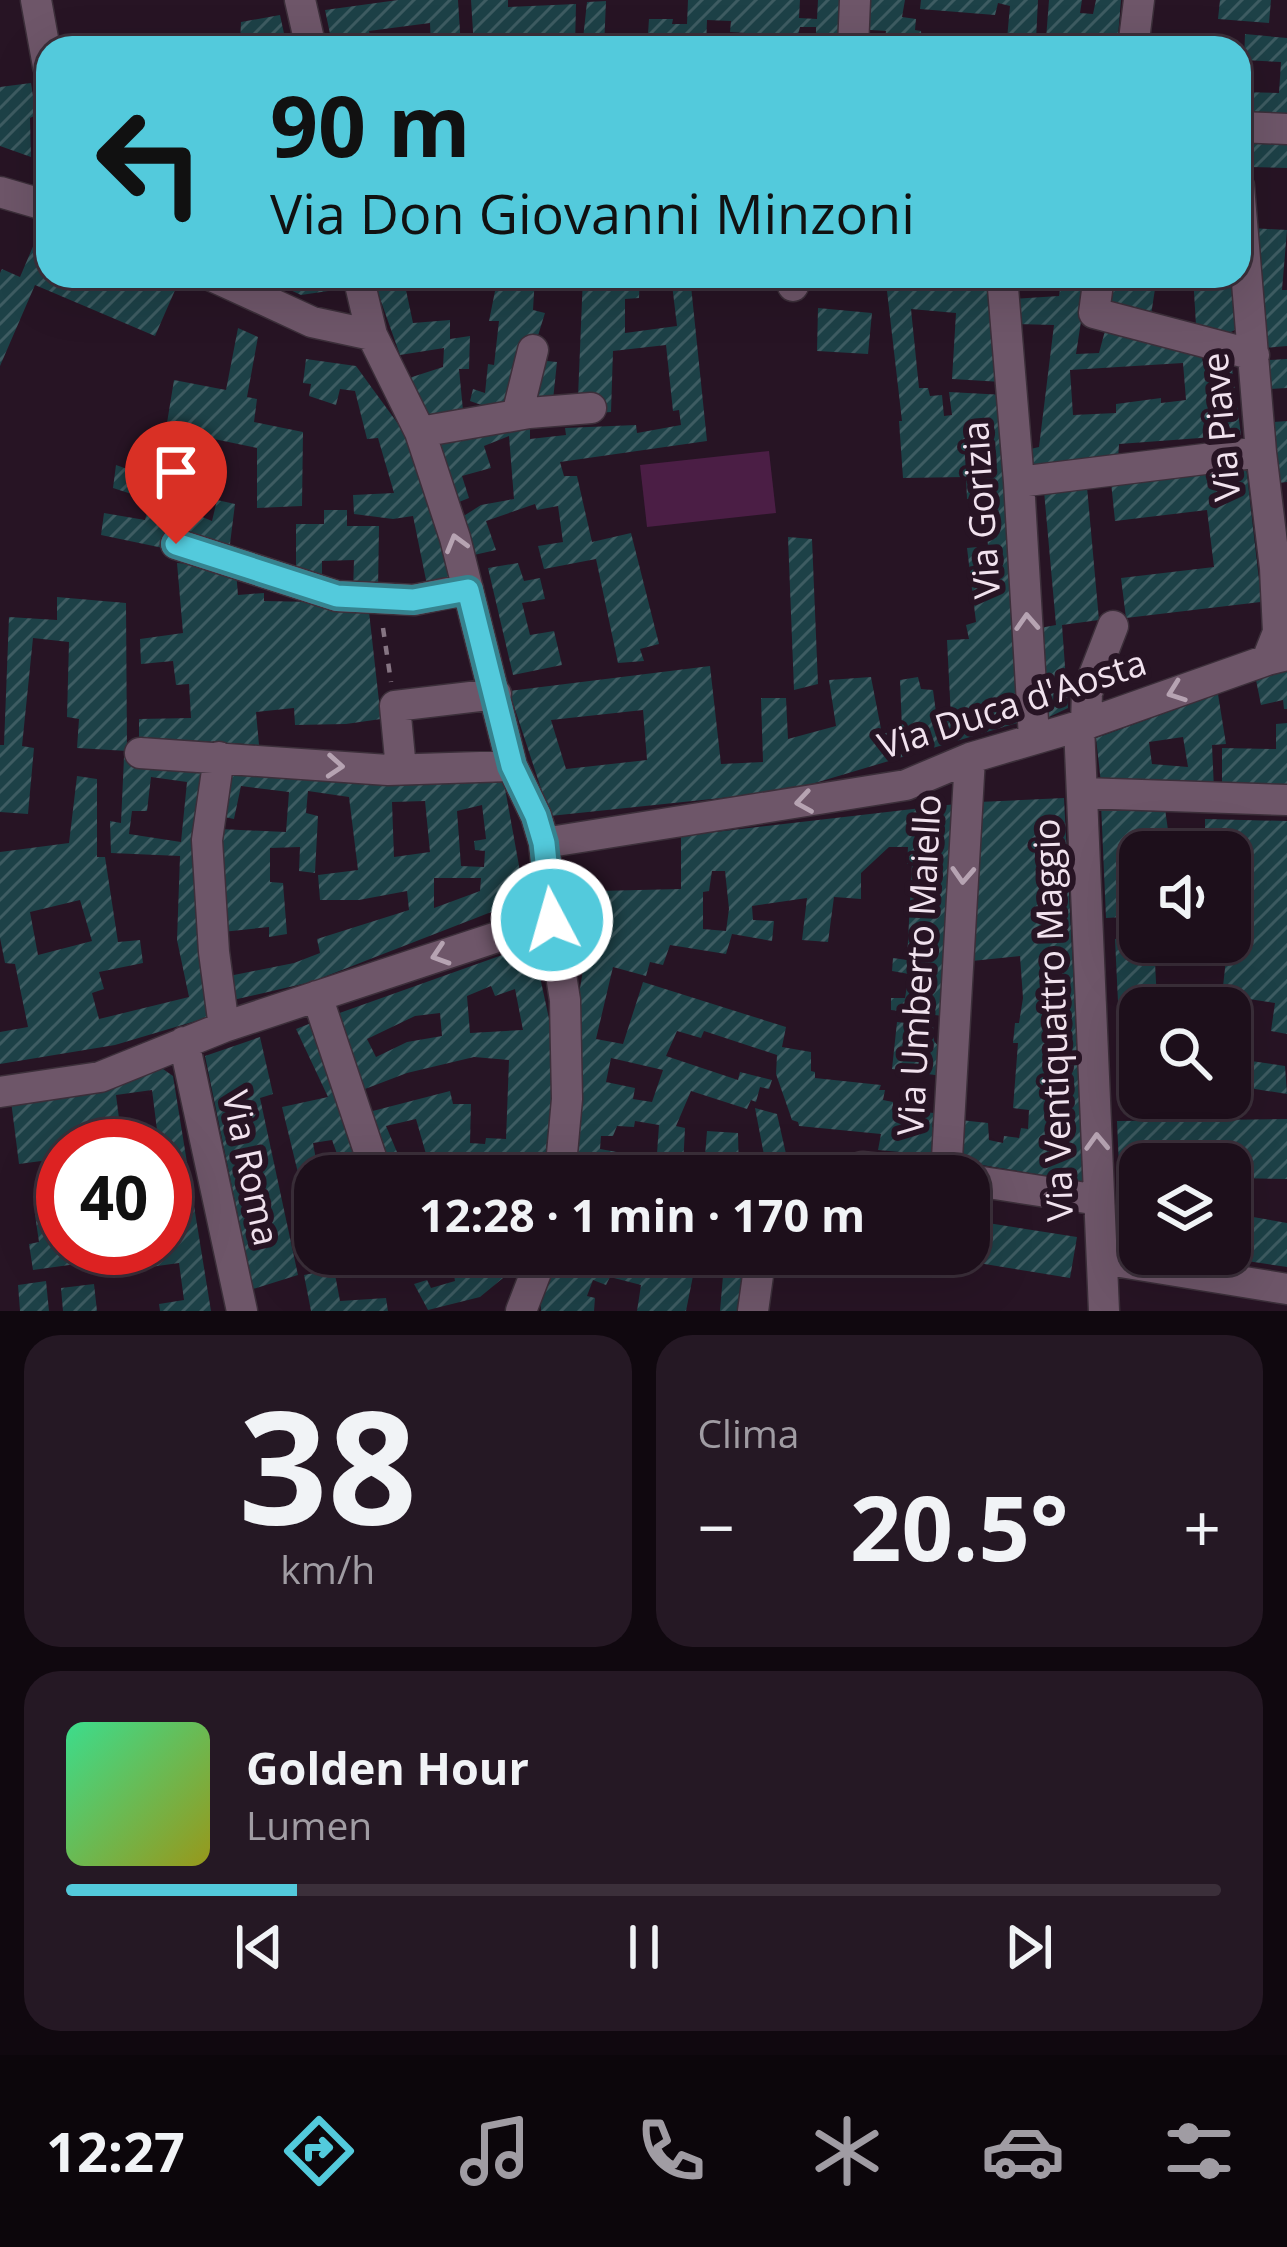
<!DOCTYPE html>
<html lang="it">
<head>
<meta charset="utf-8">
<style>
	body { margin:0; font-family:"Open Sans",sans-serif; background:#251824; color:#f1f3f6; height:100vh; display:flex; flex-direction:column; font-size:45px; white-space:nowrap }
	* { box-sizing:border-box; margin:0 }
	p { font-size:39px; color:#a09ca3 }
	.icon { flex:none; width:66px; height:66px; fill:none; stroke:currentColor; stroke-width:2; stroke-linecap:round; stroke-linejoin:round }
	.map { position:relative; height:1311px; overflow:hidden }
	.side { display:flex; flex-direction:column; gap:24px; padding:24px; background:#10080f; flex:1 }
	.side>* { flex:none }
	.hud { position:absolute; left:36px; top:36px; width:1215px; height:252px; border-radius:36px; box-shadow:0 12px 48px #0002,0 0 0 3px #3b2f3a; background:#53cadc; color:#111; overflow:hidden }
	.buttons { position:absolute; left:1119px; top:831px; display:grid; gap:24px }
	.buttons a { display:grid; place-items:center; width:132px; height:132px; border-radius:24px; background:#1d0f1b; box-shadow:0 12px 48px #0002,0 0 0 3px #3b2f3a; font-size:60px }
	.speed { position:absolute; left:36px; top:1119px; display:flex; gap:24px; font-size:60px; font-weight:700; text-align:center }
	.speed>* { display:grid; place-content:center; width:156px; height:156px; border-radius:50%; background:#1d0f1b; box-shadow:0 12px 48px #0002,0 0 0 3px #3b2f3a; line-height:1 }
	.speed .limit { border:18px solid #d22; background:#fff; color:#111 }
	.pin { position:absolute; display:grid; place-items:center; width:102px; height:102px; color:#fff; margin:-123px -51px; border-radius:50% 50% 50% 0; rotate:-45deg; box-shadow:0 0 12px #0007 }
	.pin .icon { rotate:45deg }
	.me { position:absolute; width:132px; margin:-66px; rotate:354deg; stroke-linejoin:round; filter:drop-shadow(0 0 9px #0008) }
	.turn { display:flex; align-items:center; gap:42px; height:252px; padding:0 36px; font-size:54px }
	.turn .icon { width:156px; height:156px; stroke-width:2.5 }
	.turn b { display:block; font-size:84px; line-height:102px }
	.big { font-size:90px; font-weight:700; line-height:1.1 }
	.side .tile { flex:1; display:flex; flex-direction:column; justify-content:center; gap:18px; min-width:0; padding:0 42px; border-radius:36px; background:#251824 }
	.side .dial { align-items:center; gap:0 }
	.dial b { font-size:156px; line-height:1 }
	.song { display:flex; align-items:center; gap:36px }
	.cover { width:144px; height:144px; border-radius:18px; background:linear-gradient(135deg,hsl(150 70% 55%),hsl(60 70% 35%)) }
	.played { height:12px; border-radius:6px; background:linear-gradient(90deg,#53cadc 20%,#3b2f3a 20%) }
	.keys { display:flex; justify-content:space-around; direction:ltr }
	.heat { display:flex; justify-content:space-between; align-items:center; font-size:66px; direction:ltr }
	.side .tiles { flex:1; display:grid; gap:24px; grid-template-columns:1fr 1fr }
	.tile:last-child { grid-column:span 2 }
	.trip { position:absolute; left:294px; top:1155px; width:696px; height:120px; border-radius:36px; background:#1d0f1b; box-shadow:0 12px 48px #0002,0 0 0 3px #3b2f3a; font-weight:700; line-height:120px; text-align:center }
	.menu { display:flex; height:192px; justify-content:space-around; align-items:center; background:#0c060b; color:#a09ca3 }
	.menu .icon { width:84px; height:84px }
	.menu .on { color:#53cadc }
	.menu b { font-size:54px; color:#f1f3f6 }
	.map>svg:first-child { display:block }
	.garden { fill:#4b1e45 }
	.building { fill:url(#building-hatch); fill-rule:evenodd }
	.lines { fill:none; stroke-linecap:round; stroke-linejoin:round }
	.minor-casing { stroke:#3c2f3a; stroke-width:33 }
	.path { stroke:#867583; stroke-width:4.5; stroke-dasharray:9 9; stroke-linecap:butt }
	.minor { stroke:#6e5669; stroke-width:30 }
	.oneway { stroke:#b6a3b2 }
	.route-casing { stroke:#36838f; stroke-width:30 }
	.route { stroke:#53cadc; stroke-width:21 }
	.labels { text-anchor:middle; stroke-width:12; stroke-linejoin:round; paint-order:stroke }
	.street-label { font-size:36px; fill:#f1e2ee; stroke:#271424 }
</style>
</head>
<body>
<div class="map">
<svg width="1287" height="1311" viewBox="0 0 1287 1311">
	<defs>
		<pattern id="building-hatch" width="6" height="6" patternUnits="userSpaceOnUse" patternTransform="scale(3)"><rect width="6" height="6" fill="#1d4147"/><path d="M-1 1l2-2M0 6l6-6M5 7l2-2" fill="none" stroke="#3e5c62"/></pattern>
	</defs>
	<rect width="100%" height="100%" fill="#271424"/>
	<!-- garden -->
	<path class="garden" d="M769 451 776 513 647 527 640 465Z"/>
	<!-- building -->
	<path class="building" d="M398 0H458L461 48H431L430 23 369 31 372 44 369 48H333L325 10Z
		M471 0H508V7L576 4 575 48H474Z
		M688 0H800L799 18 817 19 818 0H846L843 48H816V27H800L798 35 774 34 773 48H745L746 33 730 32 731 21 707 20 706 48H647L649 19H673L672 24H687Z
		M857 0H905L902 17 916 19 915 30 921 31 922 48H884L886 31 855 29Z
		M921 0H1038L1036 40H1040V48H1018V40L1007 39 1010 6 998 3 995 15 920 9Z
		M1049 0H1082L1080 13 1093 14 1096 0H1121L1117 48H1087L1088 41 1046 39Z
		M1220 0H1271L1269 23 1218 19Z
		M606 1 604 48H582L587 2Z
		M280 15 285 38 240 44 241 22Z
		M1245 34 1287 38V121L1239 117V92L1279 93 1281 62 1244 60Z
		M31 83 36 115 30 118 31 157 0 146V87Z
		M1243 143 1287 144V168L1248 167Z
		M1252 228 1287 230 1282 290H1287V346L1264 348Z
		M40 230 48 233V276H147L176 288 155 336 35 285 0 366V273L2 269 20 277Z
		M260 276H332L335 290 301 295Z
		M372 276H403L413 323 450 320V339L470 336 469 369H459L463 410 426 417 409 378 443 367 444 348 400 355Z
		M498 276H535L533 310 545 313 536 342 507 403 487 407 470 401 473 389 485 393 488 364 494 365 499 321H489Z
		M583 276H640L639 298 625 299V333L677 326 671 276H690L707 441 560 462 564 476H577L592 542 631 533 659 644 640 649 644 661 618 663 596 559 544 569 538 546 563 542 558 506 537 510 535 504 486 521 496 550 474 555 462 517 481 505 514 499 509 436 484 446 491 468 462 476 469 498 459 502 436 437 530 416V439L566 435 565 428 636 425 637 433 681 425 679 410 673 411 666 345 613 351 611 412 597 413 596 394 578 397Z
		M840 276H996L1002 382 952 379 956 313 911 309 919 388H928L930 396 942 395 944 416 952 415 949 392 1005 395 1027 720 788 791 550 816 509 691 710 666 721 764 763 762 761 698H786L788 739 836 726 829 680 871 677 882 734 902 729 900 680 918 677 921 689 933 690 937 720 951 718 947 640 969 639 966 625 976 622 967 548 988 546 984 496 967 499 966 477 903 478 899 421H902L887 291 824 287 825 277 840 279ZM643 710 647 760 566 769 551 720Z
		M1062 276H1088L1076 354 1099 353 1106 327 1199 348 1203 362 1231 361 1241 435 1119 444 1118 460 1027 469 1026 450 1039 447 1054 325 1015 324 1012 299 1059 296ZM1183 363 1186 400 1161 403V398L1116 404V413L1073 415 1070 370Z
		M1115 276H1157L1151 315 1111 306Z
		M1193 276H1240L1246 323 1226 335 1196 325Z
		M818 308 872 313 868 354 817 351Z
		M238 328 258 337 247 397 257 399 254 422 303 432 302 506 257 508V448L166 429 174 380 226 390Z
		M306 359 356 366 412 443 458 585 428 590 413 516 393 519 354 514 353 495 394 493 378 438 367 439 355 391 340 389 336 405 309 396 311 384 303 383Z
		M1287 359V388L1270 389 1268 360Z
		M537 360 557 362 553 400 533 403Z
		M1287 421V482L1279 483 1273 422Z
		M116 465 176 486 173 505 212 521 217 500 235 504 229 552 166 527 163 548 101 535 104 513 145 520 150 500 113 488Z
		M1246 466 1259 580 1267 579 1269 601 1126 618 1121 578 1214 567 1207 510 1115 521 1111 482Z
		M1087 487 1099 620 1062 625 1068 708 1047 718 1040 628 1056 625 1044 491Z
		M324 510H347V526H379L378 590H353L354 560 322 561V577H296V524H324Z
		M788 537 812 539 818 684 794 690Z
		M177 563 222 566 236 571 238 595 264 593V601L368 603 381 719 346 724 295 725 294 708 256 712 259 745 139 737V719L191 718 189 684 176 685 173 661 141 664 140 639 183 633Z
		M518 563 524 581 540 578 545 599 522 603 530 635 554 631 562 665 513 675 488 568Z
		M57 597 126 603 127 751 77 748 79 719 67 717 69 642 33 638 22 746 34 748 28 814 0 812V745H4L9 617 57 620Z
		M1287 671V709H1284L1283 700 1261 705 1256 680Z
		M1218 694 1226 744 1212 745 1214 789 1101 783 1096 738ZM1183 737 1188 767 1152 764 1149 742Z
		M1287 723V791L1222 788V748L1276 749V724Z
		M124 757 212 768 216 1015 115 1045 0 1064V1032L28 1027 15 964 5 963 0 938V852L69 843 77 776 97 779V857H105L118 942 140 940 143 963 99 972 104 989 92 993 99 1019 189 997 177 940 180 856 111 853 110 821 121 823ZM151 777 187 782 181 842 129 834 132 811H147ZM80 900 92 941 38 955 30 912Z
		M233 763 503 777 525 899 311 982 233 1000 229 976 294 963 320 953 317 939 409 910 407 891 359 900H320L318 875 358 870 349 797 308 791 306 813 318 816 315 873 299 871 300 847 270 848V882L283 883 287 934 269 937V927L222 932 220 829 286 832 289 792 241 786 234 819 219 816ZM425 801 430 852 394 857 392 802ZM482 805 486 839 474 841 475 850 485 851 484 867 461 866 457 811ZM434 878H481L480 891 434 908Z
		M1064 798 1084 1182 958 1161 960 1120 988 1123 989 1140 1003 1143 1004 1136 1019 1138 1021 1128 1028 1129 1029 1110 1013 1108 1018 1043H1013L1015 1023H1019L1023 998 1020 956 972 961 978 802Z
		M1164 802 1168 830 1147 832 1148 852H1140V916L1106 918 1101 804Z
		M956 804 943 1016 891 1010V998H905L909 974 892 971 893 958 907 960 912 863 907 864 908 847H889L861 873V899L834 897 828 942 802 940 807 898 752 906 753 920 774 921 772 941 732 934 726 954 670 945 663 965 650 962 646 976 613 967 596 1039 623 1044 643 982 786 1027 782 1047 811 1052V1071L815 1072V1078L881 1085 879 1090H885L883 1100 893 1102V1109L934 1113 932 1127 937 1129 934 1155 878 1150 881 1134 799 1126 798 1122 792 1120 776 1074 777 1055 704 1031 701 1038 677 1031 666 1056 738 1080 740 1072 772 1080 769 1089 760 1087 756 1102 751 1100 747 1109 691 1091 676 1126 685 1128 683 1166 704 1168 707 1131 738 1133 739 1176H574L572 1037 596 891 681 889V836ZM712 871H725L729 909 726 931 703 929V892L709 891ZM611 1058 663 1070 652 1102 633 1099 635 1088 606 1082ZM635 1121 659 1125 656 1168 614 1163 617 1152 600 1149 601 1136H613L617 1126 634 1127Z
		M1205 819 1287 821V1034L1271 1031 1275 1003 1222 995 1228 942H1230L1233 866H1230V852H1205Z
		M1140 938V942H1154L1157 1002 1190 1000 1191 1008H1140V1098H1164V1106L1123 1107 1115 939Z
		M533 944 557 1056 543 1176H523L524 1171 470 1170 471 1176H451L448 1165 430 1168 416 1119 386 1126 405 1171H391L392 1176H382L361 1114 450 1091 453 1104H471L470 1143 485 1144 486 1138 506 1139 509 1060 474 1057 407 1073 357 1092 331 1016ZM491 986 495 996 515 989 523 1030 470 1033 467 996ZM440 1013 442 1036 407 1042 376 1057 367 1039 415 1016Z
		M319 1020 369 1176H345L332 1140 313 1143 319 1176H315V1212L308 1214 282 1107 328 1097 296 1029Z
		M897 1022 933 1026 934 1041 939 1047 942 1076 892 1069Z
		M260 1037 273 1094 260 1098 298 1275 253 1289 205 1056Z
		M1230 1058 1285 1066 1287 1094 1230 1085Z
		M153 1062 173 1076 211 1311H160L159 1304 184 1300 179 1263 143 1268 140 1248H165V1219L173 1218 168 1177H165V1146H159L152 1090 116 1095 120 1126 141 1123 143 1146H63V1192H60L56 1159 19 1164 11 1101Z
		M755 1108 777 1114 791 1176H768Z
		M1287 1119V1179L1230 1178V1164H1185L1186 1142H1145L1147 1164H1140V1233L1121 1213 1117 1121Z
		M63 1211V1248H89L91 1262 33 1270 29 1244 39 1242 35 1215Z
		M1230 1213 1287 1223V1267L1221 1257V1254H1230Z
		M969 1220 1077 1237 1070 1278 954 1259 955 1254H969Z
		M450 1254H484L488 1261 505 1254H532L480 1297 428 1310 414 1284 427 1280 431 1288 455 1281Z
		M553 1254H681L679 1267 694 1271 686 1311H637L641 1285 610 1277 606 1285 593 1280 587 1296 595 1298 594 1311H541L540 1291Z
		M716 1254H749L742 1311H720L724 1264 715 1262Z
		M334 1269 340 1301 386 1298 388 1311H311L304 1275Z
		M46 1281 49 1311H20L18 1285Z
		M94 1284 97 1311H63L61 1288Z"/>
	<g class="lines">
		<!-- minor casing -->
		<g class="minor-casing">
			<path id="minor" d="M36 0 48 66
				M300 0 311 48
				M853 48 855 0
				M1133 48 1139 0
				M1239 127 1287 129
				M1239 186 1261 452 1275 568 1278 632 1267 660
				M0 192 48 206
				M212 276 312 322 372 335
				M358 276 372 335 420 432 455 538 512 766 536 816 544 843 552 919 565 1000 567 1099 560 1176
				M1002 276 1019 482 1034 738
				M1099 276 1094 313 1254 355
				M793 286V276
				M517 415 533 350
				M420 432 529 413 591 408
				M1019 482 1261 452
				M176 544 337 596 414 600 468 589
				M1086 724 1087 693 1113 626
				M1079 726 1104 1311
				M140 753 388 770 512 766
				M219 757 207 840 214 952 224 1027
				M401 769 395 706 496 694
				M1083 793 1287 800
				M544 843 906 785 970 758 1086 724 1267 660 1287 655
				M317 996 377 1175
				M184 1042 242 1311
				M0 1092 100 1077 224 1027 552 919
				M833 1176 862 1167 946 1176 970 758
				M969 1180 1099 1200
				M1102 1259 1287 1289
				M521 1311 543 1254
				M753 1311 761 1254"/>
		</g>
		<!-- path -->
		<path class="path" d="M383 628 391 682"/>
		<!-- minor -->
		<use href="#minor" class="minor"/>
	</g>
	<!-- one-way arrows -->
	<defs><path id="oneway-chevron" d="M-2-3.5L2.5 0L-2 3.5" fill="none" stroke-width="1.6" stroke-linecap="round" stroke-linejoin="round" transform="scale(3)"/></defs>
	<g class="oneway">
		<use href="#oneway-chevron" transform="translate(456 543) rotate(-106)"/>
		<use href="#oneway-chevron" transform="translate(1027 622) rotate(-93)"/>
		<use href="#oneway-chevron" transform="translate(1176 692) rotate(160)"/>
		<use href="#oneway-chevron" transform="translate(335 766) rotate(4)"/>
		<use href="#oneway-chevron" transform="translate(804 802) rotate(171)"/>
		<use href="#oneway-chevron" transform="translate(963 875) rotate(93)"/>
		<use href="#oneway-chevron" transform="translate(440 955) rotate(162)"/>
		<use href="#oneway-chevron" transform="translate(1097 1142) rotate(-92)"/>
	</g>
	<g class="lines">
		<!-- route casing -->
		<g class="route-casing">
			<path id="route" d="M176 544 337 596 413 600 468 590 512 766 536 816 544 843 552 920"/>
		</g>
		<!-- route -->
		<use href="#route" class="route"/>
	</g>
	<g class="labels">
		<!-- street labels -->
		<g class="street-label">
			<text transform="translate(1221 427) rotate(-95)" y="13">Via Piave</text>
			<text transform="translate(981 510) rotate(-94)" y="13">Via Gorizia</text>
			<text transform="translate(1012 704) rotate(-18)" y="13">Via Duca d'Aosta</text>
			<text transform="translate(919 965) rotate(-87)" y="13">Via Umberto Maiello</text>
			<text transform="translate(1053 1020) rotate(-92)" y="13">Via Ventiquattro Maggio</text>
			<text transform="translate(251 1168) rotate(78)" y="13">Via Roma</text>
		</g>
	</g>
</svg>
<div class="buttons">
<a><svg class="icon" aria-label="sound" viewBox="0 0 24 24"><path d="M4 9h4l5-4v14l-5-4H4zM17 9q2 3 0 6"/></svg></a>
<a><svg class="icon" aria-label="search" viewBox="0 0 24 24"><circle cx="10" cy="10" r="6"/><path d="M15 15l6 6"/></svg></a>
<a><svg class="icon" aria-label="layers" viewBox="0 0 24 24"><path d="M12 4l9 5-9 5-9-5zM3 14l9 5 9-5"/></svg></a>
</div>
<div class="speed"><div class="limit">40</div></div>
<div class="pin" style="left:176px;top:544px;background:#d93025"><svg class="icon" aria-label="arrive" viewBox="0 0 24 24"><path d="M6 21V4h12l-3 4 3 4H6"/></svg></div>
<svg class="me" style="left:552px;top:920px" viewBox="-20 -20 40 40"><circle r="17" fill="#53cadc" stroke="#fff" stroke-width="3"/><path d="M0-11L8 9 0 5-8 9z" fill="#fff"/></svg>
<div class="trip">12:28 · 1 min · 170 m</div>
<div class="hud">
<div class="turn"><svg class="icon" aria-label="left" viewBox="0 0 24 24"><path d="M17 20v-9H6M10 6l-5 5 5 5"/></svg><div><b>90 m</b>Via Don Giovanni Minzoni</div></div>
</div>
</div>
<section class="side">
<div class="tiles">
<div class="tile dial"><b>38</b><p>km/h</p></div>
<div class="tile"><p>Clima</p>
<div class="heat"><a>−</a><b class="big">20.5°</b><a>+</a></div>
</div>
<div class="tile">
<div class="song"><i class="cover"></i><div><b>Golden Hour</b><p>Lumen</p></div></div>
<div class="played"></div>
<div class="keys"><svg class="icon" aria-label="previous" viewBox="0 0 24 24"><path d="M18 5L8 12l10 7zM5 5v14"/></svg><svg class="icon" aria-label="pause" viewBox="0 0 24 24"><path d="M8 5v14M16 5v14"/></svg><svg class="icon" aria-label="next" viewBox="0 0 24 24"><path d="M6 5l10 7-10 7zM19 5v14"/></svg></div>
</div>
</div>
</section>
<nav class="menu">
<b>12:27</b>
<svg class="icon on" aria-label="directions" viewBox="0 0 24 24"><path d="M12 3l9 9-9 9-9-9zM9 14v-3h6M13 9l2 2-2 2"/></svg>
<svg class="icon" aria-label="music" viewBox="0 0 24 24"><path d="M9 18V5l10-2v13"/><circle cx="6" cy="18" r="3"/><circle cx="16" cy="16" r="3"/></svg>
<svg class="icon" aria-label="phone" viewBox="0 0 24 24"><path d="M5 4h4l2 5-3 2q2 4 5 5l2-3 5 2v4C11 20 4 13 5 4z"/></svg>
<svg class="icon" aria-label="climate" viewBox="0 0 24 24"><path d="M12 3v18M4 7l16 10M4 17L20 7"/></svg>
<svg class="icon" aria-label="car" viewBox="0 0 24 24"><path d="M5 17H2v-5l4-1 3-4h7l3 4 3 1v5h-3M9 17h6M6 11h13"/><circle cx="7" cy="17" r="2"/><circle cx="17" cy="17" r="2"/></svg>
<svg class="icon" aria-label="filters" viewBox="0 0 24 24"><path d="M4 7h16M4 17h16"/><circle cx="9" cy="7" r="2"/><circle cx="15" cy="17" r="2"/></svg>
</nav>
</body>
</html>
